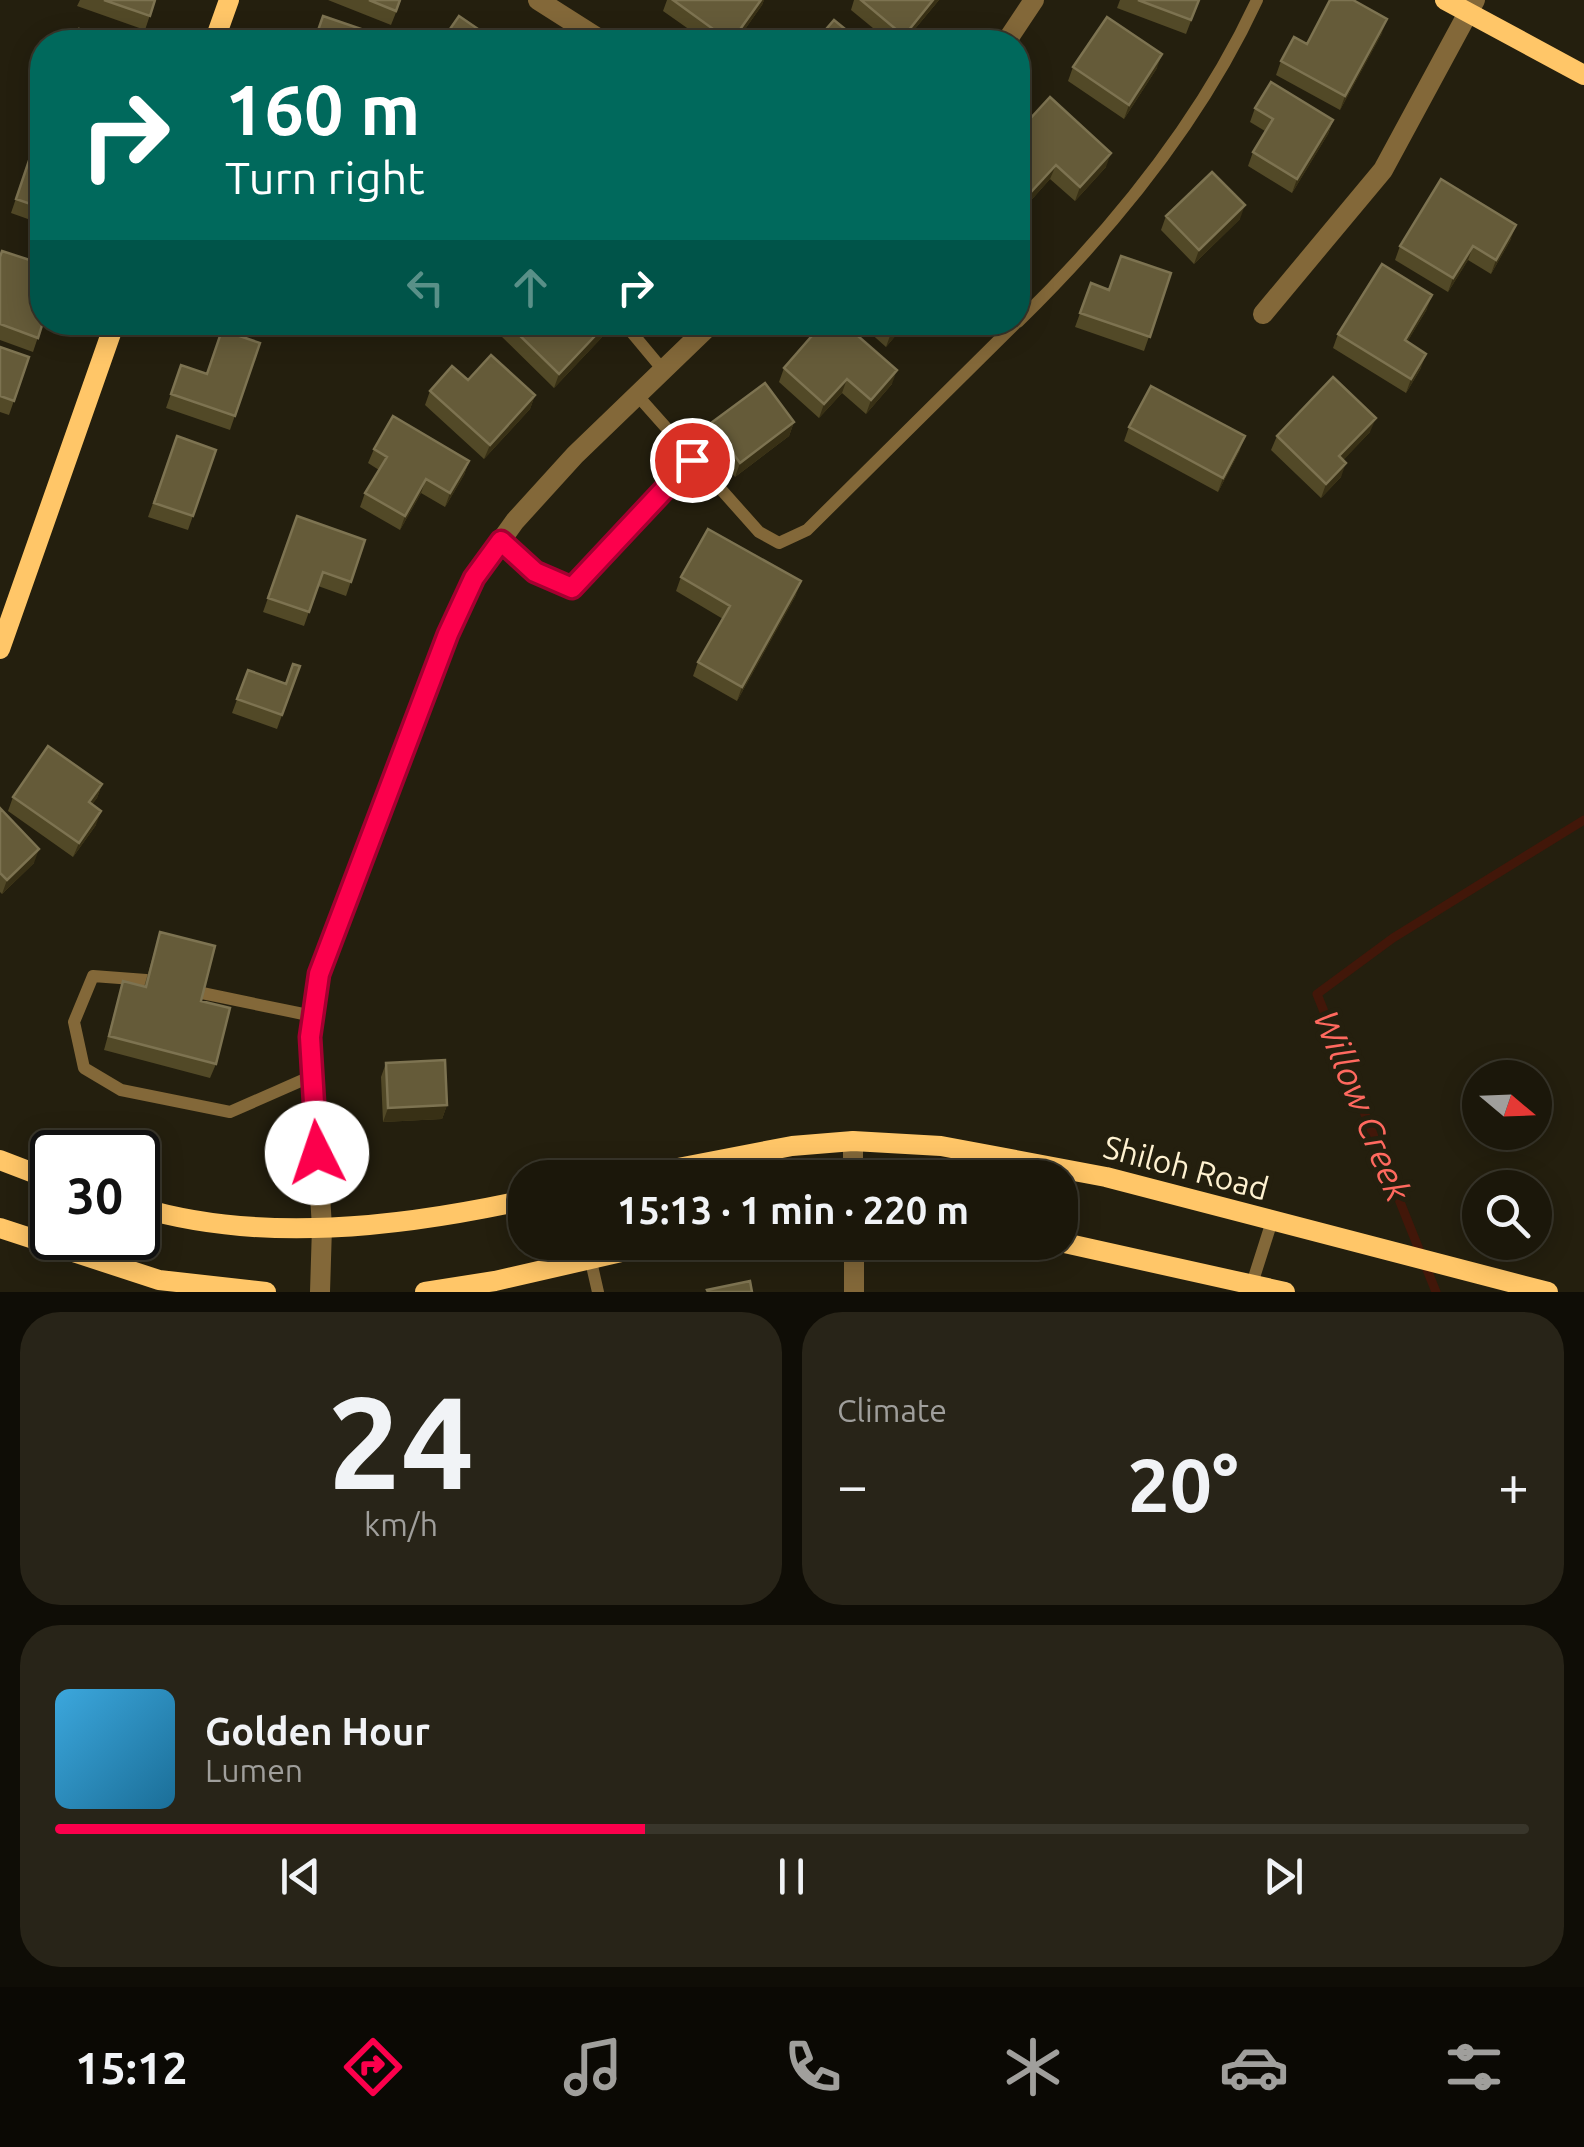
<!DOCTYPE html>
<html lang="en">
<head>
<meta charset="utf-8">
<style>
	body { margin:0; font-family:Ubuntu,sans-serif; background:#282418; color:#f1f3f6; height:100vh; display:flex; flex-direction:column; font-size:38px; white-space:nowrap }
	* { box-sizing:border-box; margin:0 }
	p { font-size:32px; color:#a09f9c }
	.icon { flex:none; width:55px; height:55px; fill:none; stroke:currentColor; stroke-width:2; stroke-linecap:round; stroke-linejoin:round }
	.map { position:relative; height:1292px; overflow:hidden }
	.sheet { display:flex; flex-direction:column; gap:20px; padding:20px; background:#0f0d06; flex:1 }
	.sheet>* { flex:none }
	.top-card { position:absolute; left:30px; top:30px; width:1000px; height:305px; border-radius:40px; box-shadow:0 5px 25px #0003,0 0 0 2px #39362b; background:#00695c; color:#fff; overflow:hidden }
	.needle { width:65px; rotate:109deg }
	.buttons { position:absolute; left:1462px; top:1060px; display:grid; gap:20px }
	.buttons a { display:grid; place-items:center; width:90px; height:90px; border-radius:50%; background:#1b170a; box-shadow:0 5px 25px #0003,0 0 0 2px #39362b; font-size:50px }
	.speed { position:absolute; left:30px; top:1130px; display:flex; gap:20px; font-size:50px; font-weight:700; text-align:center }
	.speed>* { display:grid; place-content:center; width:130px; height:130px; border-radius:50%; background:#1b170a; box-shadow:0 5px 25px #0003,0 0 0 2px #39362b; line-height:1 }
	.speed .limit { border:5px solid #111; border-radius:15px; background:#fff; color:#111 }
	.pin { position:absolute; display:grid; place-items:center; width:85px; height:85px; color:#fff; margin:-42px; border:5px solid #fff; border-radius:50%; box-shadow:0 2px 10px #0007 }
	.me { position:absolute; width:110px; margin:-55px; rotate:356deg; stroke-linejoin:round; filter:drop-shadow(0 0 8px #0008) }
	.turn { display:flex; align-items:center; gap:35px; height:210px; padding:0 30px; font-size:45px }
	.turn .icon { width:130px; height:130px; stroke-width:2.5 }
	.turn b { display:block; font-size:70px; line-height:85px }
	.lanes { display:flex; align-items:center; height:95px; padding:0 30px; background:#0003; justify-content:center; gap:50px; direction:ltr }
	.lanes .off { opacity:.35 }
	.big { font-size:75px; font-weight:600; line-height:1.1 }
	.sheet .card { flex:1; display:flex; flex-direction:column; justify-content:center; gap:15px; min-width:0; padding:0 35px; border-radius:40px; background:#282418 }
	.sheet .dial { align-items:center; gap:0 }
	.dial b { font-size:130px; line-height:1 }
	.song { display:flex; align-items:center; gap:30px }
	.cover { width:120px; height:120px; border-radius:15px; background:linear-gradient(135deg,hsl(200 70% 55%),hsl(200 70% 35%)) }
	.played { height:10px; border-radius:5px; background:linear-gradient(90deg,#fc004c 40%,#39362b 40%) }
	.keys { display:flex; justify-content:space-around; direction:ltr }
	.heat { display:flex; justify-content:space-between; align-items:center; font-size:55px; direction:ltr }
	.sheet .tiles { flex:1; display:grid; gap:20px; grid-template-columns:1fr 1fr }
	.card:last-child { grid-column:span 2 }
	.trip { position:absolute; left:508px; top:1160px; width:570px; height:100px; border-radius:40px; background:#1b170a; box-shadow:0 5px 25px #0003,0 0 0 2px #39362b; font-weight:600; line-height:100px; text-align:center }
	.dock { display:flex; height:160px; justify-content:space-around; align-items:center; background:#0b0904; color:#a09f9c }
	.dock .icon { width:70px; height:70px }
	.dock .current { color:#fc004c }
	.dock b { font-size:45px; color:#f1f3f6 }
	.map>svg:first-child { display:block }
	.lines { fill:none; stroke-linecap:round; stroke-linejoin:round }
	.stream { stroke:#421709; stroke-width:9 }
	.lane { stroke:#836839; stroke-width:12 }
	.street { stroke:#836839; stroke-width:20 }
	.secondary { stroke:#ffc668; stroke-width:20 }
	.wall { fill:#524927 }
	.shaded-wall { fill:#383015 }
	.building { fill:#655b39; stroke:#7d7351; stroke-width:2.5 }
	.route-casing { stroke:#a40031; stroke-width:25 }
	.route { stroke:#fc004c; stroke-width:18 }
	.labels { text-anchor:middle; stroke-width:10; stroke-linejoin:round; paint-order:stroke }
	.street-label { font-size:32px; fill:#fff2d1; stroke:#241f0e }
	.water-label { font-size:35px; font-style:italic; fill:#ff695f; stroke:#241f0e }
</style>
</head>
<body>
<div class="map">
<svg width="1584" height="1292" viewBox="0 0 1584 1292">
	<rect width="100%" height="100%" fill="#241f0e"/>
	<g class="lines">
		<!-- stream -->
		<path class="stream" d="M1436 1292 1317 994 1393 938 1584 820"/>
		<!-- lane -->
		<path class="lane" d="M623 322 663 370
			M1018 322C1113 229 1201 121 1257 0
			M637 395 759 532 779 543 807 530 1017 322
			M501 541 535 572 572 588 691 460
			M146 980 93 976 74 1022 84 1068 121 1090 230 1112 312 1076
			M202 993 313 1016
			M590 1257 598 1292
			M1250 1290 1272 1221"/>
		<!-- street -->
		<path class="street" d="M538 0 604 42
			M1006 42 1034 0
			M1263 314 1383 170 1475 0
			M853 1141V1178
			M854 1242V1292
			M320 1292 322 1227 310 1037 319 974 448 633 474 578 515 521 575 455 713 322"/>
		<!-- secondary -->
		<path class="secondary" d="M1445 0 1584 75
			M214 42 229 0
			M0 649 115 322
			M0 1160 52 1180
			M626 1178 792 1146 853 1141 941 1146 1106 1177 1548 1292
			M138 1207C261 1244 401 1227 525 1200
			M0 1228 159 1280 266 1292
			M1060 1242 1285 1292
			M425 1292 495 1281 665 1242"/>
	</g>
	<!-- wall -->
	<path class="wall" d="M80 0H155L145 30 77 6Z
		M328 0H401L391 25Z
		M667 0H764L762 5 736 42H707L663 11Z
		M854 0H939L904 42H890L851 10Z
		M1120 0H1199L1186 34 1117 8Z
		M1382 33 1340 110 1276 75 1281 61Z
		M1073 67 1157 68 1124 119 1068 81Z
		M1255 108 1333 120 1328 134 1292 193 1248 166 1253 152 1265 131 1250 122Z
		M41 125 42 126V224L11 213Z
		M1018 132 1106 167 1075 201 1050 179 1026 206 1018 198Z
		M1166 216 1240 219 1194 264 1161 230Z
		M1511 239 1491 274 1468 260 1448 292 1395 260 1400 246Z
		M0 257 43 322 33 352 0 340Z
		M1171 273 1144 351 1075 327 1091 283 1109 289Z
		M1427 309 1407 342 1421 368 1406 393 1333 348 1338 334Z
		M504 322H610L606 333 554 388 500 335Z
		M858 322H907L886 347Z
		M925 322H949L939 334Z
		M260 343 230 430 166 408 181 365 206 374Z
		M0 347 29 357 9 415 0 412Z
		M784 368 892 384 866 414 842 393 819 418 779 382Z
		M468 380 535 395 530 409 484 459 425 405 430 391Z
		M794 422 789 436 735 477 706 437 711 423Z
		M1129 427 1240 450 1218 492 1124 441Z
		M1370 432 1343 460 1341 477 1321 498 1271 450 1277 436Z
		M177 436 216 450 188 530 148 517Z
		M374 449 469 461 464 475 445 507 421 493 400 530 360 507 365 493 379 470 368 463Z
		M297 516 365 540 346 596 318 586 304 626 263 612Z
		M681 577 796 595 737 701 693 676 698 662 723 619 676 591Z
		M300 666 277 729 232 713 248 670 286 684Z
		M102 784 97 798 92 804 96 825 73 857 8 811 13 797Z
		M0 808 34 863 2 894 0 892Z
		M160 932 201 1001 216 1064 210 1078 104 1050 123 981 144 987Z
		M386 1063 447 1105 442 1119 383 1122 381 1077Z"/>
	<!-- shaded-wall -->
	<path class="shaded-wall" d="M761 0H764L762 5 736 42H731Z
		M933 0H939L904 42H901L904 36Z
		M1387 19 1382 33 1340 110 1345 96Z
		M1162 54 1157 68 1124 119 1129 105Z
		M1333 120 1328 134 1292 193 1297 179Z
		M1111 153 1106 167 1075 201 1080 187Z
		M1056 165 1050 179 1026 206 1031 192Z
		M1245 205 1240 219 1194 264 1199 250Z
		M1516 225 1511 239 1491 274 1496 260Z
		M1030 227 1024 241 1018 248V239Z
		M1473 246 1468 260 1448 292 1453 278Z
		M1432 295 1427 309 1400 354 1405 340Z
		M608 322H610L606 333 554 388 559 374Z
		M900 322H907L886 347 891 333Z
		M943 322H949L939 334Z
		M1426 354 1421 368 1406 393 1411 379Z
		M897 370 892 384 866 414 871 400Z
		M847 379 842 393 819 418 824 404Z
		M535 395 530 409 484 459 490 445Z
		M1376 418 1370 432 1334 470 1339 456Z
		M794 422 789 436 735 477 740 463Z
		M1245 436 1240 450 1218 492 1223 478Z
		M469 461 464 475 445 507 450 493Z
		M1346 463 1341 477 1321 498 1326 484Z
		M426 479 421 493 400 530 405 516Z
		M801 581 796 595 737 701 742 687Z
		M102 784 97 798 84 816 89 802Z
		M101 811 96 825 73 857 79 843Z
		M39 849 34 863 2 894 7 880Z
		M447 1105 442 1119 383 1122 388 1108Z"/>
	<!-- building -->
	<path class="building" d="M104 0H155L150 16Z
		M369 0H400L396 11Z
		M673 0H761L731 42Z
		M861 0H933L904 36Z
		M1138 0H1199L1191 20Z
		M1330 0H1353L1387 19 1345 96 1281 61 1294 37 1307 44Z
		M323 16 373 33 370 42H314Z
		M459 16 497 42H441Z
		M1107 17 1162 54 1129 105 1073 67Z
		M834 20 861 42H815Z
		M79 29 117 42H74Z
		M1271 82 1333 120 1297 179 1253 152 1273 119 1255 108Z
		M1050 97 1111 153 1080 187 1056 165 1031 192 1018 180V132Z
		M41 125 42 126V208L16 199Z
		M1212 172 1245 205 1199 250 1166 216Z
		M1441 179 1516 225 1496 260 1473 246 1453 278 1400 246Z
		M1018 214 1030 227 1018 239Z
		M2 251 42 264 43 322 38 338 0 324V257Z
		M1121 256 1171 273 1150 337 1080 313 1091 283 1109 290Z
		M1382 264 1432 295 1405 340 1426 354 1411 379 1338 334Z
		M506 322H608L559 374Z
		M824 322H842L897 370 871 400 847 379 824 404 784 368Z
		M880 322H900L891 333Z
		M222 330 260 343 235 416 171 394 181 365 207 374Z
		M0 347 29 357 14 401 0 396Z
		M491 355 535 395 490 445 430 391 452 366 468 380Z
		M1333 377 1376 418 1339 456 1346 463 1326 484 1277 436Z
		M765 383 794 422 740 463 711 423Z
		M1151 386 1245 436 1223 478 1129 427Z
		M393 416 469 461 450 493 426 479 405 516 365 493 387 457 374 449Z
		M177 436 216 450 193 516 154 503Z
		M297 516 365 540 351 582 323 572 309 612 268 598Z
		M708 529 801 581 742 687 698 662 730 606 681 577Z
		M293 664 300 666 282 715 237 699 248 670 286 684Z
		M48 746 102 784 89 802 101 811 79 843 13 797Z
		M0 808 39 849 7 880 0 873Z
		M160 932 215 946 201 1001 230 1008 216 1064 109 1036 123 981 146 987Z
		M445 1060 447 1105 388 1108 386 1063Z
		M750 1281 752 1292H708L707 1290Z"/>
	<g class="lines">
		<!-- route casing -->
		<g class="route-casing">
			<path id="route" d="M317 1153 310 1037 319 974 448 634 474 578 501 541 535 572 572 588 692 460"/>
		</g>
		<!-- route -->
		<use href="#route" class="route"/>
	</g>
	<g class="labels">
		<!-- street labels -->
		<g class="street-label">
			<text transform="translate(1186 1168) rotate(15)" y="11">Shiloh Road</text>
		</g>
		<!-- water labels -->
		<g class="water-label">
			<text transform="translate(1362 1106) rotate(68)" y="12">Willow Creek</text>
		</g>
	</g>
</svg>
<div class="buttons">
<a><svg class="needle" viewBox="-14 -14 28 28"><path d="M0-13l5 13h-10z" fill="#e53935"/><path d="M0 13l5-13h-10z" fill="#a09f9c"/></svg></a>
<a><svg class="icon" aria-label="search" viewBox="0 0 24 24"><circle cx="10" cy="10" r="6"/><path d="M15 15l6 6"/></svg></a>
</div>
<div class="speed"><div class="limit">30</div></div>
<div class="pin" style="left:692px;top:460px;background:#d93025"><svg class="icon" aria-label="arrive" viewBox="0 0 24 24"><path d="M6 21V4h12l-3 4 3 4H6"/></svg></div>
<svg class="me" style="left:317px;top:1153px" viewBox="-20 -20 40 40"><circle r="19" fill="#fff"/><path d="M0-13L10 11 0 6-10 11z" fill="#fc004c"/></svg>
<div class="trip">15:13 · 1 min · 220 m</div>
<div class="top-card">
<div class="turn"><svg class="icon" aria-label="right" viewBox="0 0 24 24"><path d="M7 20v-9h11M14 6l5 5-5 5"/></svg><div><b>160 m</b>Turn right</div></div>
<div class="lanes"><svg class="icon off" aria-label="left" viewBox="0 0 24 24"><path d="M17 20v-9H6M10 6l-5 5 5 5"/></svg><svg class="icon off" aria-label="ahead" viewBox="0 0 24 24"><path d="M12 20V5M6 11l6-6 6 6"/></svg><svg class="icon" aria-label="right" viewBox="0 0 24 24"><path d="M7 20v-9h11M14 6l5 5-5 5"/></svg></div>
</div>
</div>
<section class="sheet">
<div class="tiles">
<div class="card dial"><b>24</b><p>km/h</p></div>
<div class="card"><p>Climate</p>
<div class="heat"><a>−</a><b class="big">20°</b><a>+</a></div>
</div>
<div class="card">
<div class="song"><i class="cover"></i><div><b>Golden Hour</b><p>Lumen</p></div></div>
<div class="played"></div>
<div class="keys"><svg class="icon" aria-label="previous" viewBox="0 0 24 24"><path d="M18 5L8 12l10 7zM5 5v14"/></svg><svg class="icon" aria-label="pause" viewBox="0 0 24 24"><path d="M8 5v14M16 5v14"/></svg><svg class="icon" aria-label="next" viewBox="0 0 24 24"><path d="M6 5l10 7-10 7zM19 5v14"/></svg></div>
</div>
</div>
</section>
<nav class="dock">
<b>15:12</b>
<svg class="icon current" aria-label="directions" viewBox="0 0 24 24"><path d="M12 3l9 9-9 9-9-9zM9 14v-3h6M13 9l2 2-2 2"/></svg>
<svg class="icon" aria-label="music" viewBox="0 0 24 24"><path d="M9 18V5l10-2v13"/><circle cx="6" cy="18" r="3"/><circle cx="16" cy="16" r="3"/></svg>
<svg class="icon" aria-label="phone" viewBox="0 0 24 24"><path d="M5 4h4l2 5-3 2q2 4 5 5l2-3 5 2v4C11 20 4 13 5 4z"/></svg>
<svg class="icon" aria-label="climate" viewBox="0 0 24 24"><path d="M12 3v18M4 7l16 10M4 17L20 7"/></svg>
<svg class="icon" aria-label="car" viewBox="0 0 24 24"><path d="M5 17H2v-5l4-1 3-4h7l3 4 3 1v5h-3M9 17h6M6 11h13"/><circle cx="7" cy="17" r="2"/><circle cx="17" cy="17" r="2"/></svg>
<svg class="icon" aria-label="filters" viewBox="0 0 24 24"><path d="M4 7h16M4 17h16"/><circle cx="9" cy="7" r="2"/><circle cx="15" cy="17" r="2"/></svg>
</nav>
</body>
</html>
